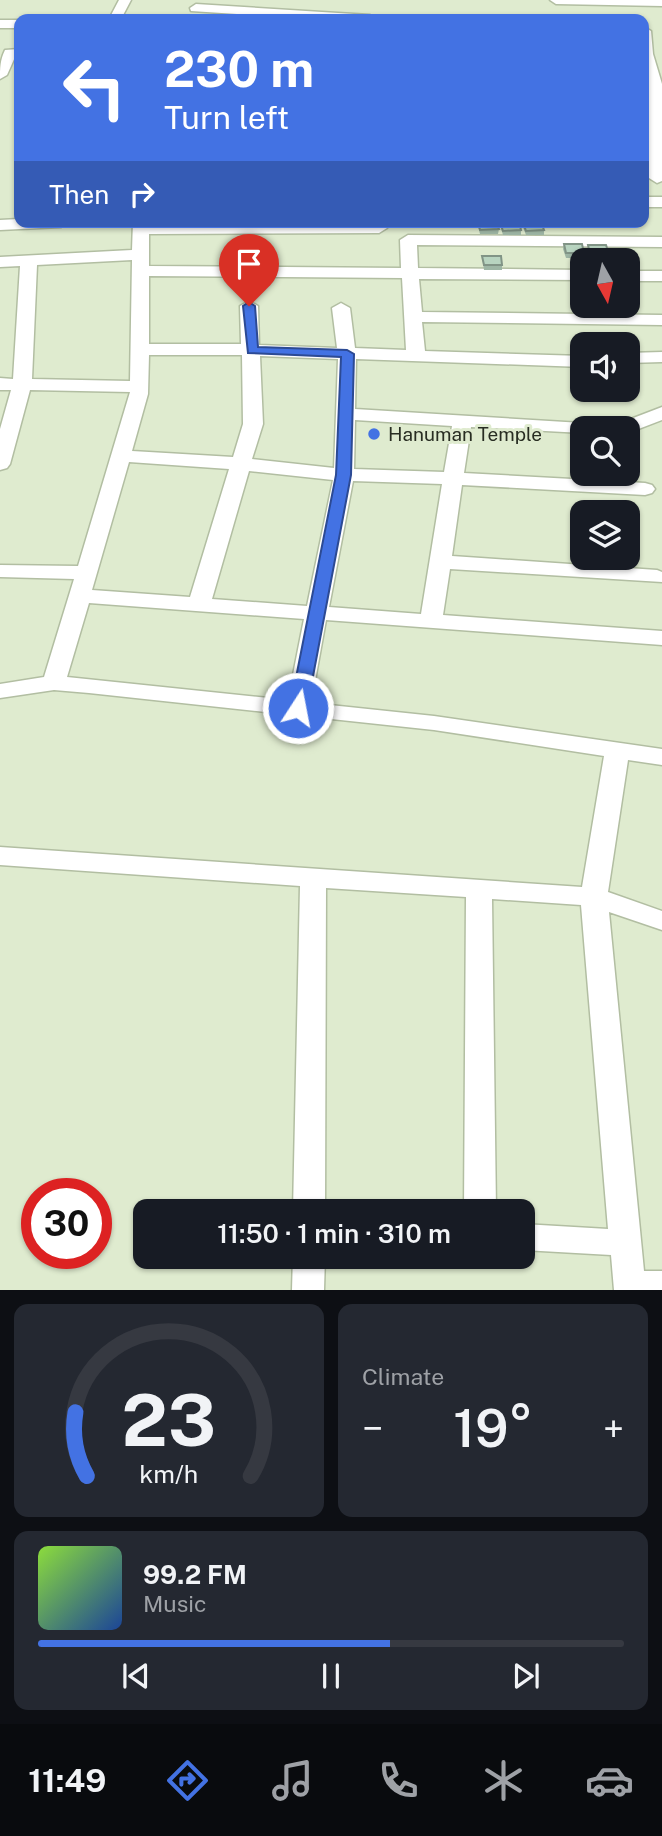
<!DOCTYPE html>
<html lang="en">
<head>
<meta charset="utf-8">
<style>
	body { margin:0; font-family:"Public Sans",sans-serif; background:#242831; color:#f1f3f6; height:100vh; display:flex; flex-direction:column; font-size:26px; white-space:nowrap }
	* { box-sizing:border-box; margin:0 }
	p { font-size:23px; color:#9ea1a6 }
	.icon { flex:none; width:38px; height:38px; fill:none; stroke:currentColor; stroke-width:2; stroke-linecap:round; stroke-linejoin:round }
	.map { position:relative; height:1290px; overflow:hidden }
	.side { display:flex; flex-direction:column; gap:14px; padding:14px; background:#0d0f14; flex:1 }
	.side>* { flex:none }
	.banner { position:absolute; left:14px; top:14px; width:635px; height:214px; border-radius:14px; box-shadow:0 2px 5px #0004; background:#4372e3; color:#fff; overflow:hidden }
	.needle { width:46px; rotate:172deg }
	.buttons { position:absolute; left:570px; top:248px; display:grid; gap:14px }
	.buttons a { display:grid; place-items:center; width:70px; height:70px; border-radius:14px; background:#171b24; box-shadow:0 2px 5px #0004; font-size:35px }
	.speed { position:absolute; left:21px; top:1178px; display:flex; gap:14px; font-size:35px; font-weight:700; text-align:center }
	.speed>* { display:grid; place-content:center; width:91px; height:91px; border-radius:50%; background:#171b24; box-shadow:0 2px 5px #0004; line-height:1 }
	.speed .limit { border:10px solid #d22; background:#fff; color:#111 }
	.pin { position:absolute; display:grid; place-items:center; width:60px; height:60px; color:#fff; margin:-72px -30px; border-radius:50% 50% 50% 0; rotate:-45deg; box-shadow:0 0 7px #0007 }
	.pin .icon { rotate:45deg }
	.me { position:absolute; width:77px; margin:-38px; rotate:11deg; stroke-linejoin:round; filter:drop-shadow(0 0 5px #0008) }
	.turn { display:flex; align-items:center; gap:24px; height:147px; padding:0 35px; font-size:32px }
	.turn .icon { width:91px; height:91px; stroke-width:2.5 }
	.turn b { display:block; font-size:49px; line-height:60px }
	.then { display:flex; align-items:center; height:66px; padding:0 35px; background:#0003; gap:14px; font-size:26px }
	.big { font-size:52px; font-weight:600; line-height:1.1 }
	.side .widget { flex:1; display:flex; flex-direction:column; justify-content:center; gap:10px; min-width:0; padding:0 24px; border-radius:14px; background:#242831 }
	.side .dial { align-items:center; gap:0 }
	.dial svg { height:182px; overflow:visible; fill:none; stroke:#363941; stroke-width:7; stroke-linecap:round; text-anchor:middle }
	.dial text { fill:#f1f3f6; stroke:none }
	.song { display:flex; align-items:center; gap:21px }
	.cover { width:84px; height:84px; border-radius:10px; background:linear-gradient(135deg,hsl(90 70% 55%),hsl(220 70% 35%)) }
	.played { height:7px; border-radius:4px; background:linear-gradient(90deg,#4372e3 60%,#363941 60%) }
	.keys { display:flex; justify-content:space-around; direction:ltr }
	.heat { display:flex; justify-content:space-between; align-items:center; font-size:38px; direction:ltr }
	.side .tiles { flex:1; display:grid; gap:14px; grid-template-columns:1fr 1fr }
	.widget:last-child { grid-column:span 2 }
	.trip { position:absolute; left:133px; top:1199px; width:402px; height:70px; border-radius:14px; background:#171b24; box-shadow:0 2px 5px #0004; font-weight:600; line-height:70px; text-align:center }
	.tab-bar { display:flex; height:112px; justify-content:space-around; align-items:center; background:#090b0e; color:#9ea1a6 }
	.tab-bar .icon { width:49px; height:49px }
	.tab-bar .current { color:#4372e3 }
	.tab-bar b { font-size:32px; color:#f1f3f6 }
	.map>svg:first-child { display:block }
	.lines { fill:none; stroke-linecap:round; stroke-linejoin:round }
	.minor-casing { stroke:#b2bea2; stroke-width:3 }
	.minor { fill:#fff; fill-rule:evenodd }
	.wall { fill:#9eb6a5 }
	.building { fill:#b8d4c0; stroke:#819486; stroke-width:2 }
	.route { fill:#4372e3; stroke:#2c4a94; stroke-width:2 }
	.poi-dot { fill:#4372e3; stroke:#dfebcf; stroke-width:2.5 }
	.labels { text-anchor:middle; stroke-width:6; stroke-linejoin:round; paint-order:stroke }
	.poi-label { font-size:19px; fill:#282d22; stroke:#dfebcf; text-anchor:start }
</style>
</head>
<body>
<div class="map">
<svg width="662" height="1290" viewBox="0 0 662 1290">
	<rect width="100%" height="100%" fill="#dfebcf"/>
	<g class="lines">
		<!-- minor casing -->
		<g class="minor-casing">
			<path id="minor" d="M119 0H131L121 19H109Z
				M550 0H662V6L556 4Z
				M196 4 370 15 377 19H313L191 11 190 8Z
				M0 20H19V28H0Z
				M644 27 651 31 653 54 662 84V181L657 183 649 178Z
				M19 49V57H15L7 75 0 79C0 68 0 60 5 50Z
				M644 197H662V207H644Z
				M19 219V222H69L61 227 0 230V220Z
				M133 222 379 223 387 228 379 233 149 234V266L401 268 400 240 408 235 662 237V247L417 245 418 268 583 270V280L419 279 422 312 662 315V325L422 322 425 351 583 356V367L356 359 355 409 615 425 662 407V420L628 433V429H583V433L471 427 464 473 645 483 652 485 655 489 652 493 645 495 462 485 452 556 657 570 662 572V582L450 569 443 615 662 631V645L326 620 311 703 434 716 662 749V765L628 760 608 892 662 911V930L609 912 644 1271H662V1290H614L611 1255 523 1250V1224L608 1229 581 905 492 899 496 1211H464L466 897 326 888 325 1211H293L300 886 0 865V847L582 887 604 756 434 730 89 693 54 690 0 698V684L44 677 74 579 0 577V565L78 566 130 392 30 390 10 464 7 468 0 470V429L11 390H0V378L13 379 20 266 0 267V257L132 250ZM132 260 130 381 32 379 37 265ZM149 276 402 278 406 350 355 348 350 308 341 303 332 308 337 348 259 345 258 306 249 301 240 306 241 344H149ZM149 355H242L243 424 233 457 132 451 148 394ZM260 356 338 359 334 468 252 459 263 424ZM355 420 452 426 444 472 354 469ZM129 462 229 469 190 597 92 590ZM249 471 333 480 307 606 212 599ZM353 481 442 484 421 614 329 607ZM89 603 304 619 288 700 67 677Z
				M628 271H662V281H628Z
				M662 352V362L628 363V353Z
				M293 1256H325L324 1290H292Z"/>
		</g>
		<!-- minor -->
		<use href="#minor" class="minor"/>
	</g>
	<!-- wall -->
	<path class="wall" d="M477 222H496L499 229 498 234H480Z
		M499 222H519L521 230V235H503Z
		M521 222H541L544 230V235H526Z
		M564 244 584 253V258H566L563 249Z
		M588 245 609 254V261H589Z
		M482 256 502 265V270H484Z
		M615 256H634L636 265V270H628V261H615Z"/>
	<!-- building -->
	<path class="building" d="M478 222H496L499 229 480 230Z
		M500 222H519L521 230 503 231Z
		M523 222H541L544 230 526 231Z
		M564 244H582L584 253H566Z
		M588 245H606L609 254H590Z
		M482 256H501L502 265H484Z
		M590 256H608L609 261H591Z
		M615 256H634L636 265H628V261H617Z"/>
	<!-- route -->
	<path class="route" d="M249 302 255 306 258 347 347 350 354 354 351 475 307 708 298 713 290 708 336 475 341 357 248 353 243 306Z"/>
	<!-- markers -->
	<circle class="poi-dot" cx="374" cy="434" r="7"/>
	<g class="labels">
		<!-- poi labels -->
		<g class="poi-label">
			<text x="388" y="441">Hanuman Temple</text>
		</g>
	</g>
</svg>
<div class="buttons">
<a><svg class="needle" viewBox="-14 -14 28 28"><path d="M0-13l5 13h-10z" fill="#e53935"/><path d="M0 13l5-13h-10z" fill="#9ea1a6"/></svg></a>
<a><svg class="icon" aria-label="sound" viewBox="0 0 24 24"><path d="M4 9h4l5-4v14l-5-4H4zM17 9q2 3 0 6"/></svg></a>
<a><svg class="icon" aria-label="search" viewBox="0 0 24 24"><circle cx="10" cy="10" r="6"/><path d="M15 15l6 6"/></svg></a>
<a><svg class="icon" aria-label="layers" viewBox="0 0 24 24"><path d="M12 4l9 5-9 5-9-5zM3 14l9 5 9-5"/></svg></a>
</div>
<div class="speed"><div class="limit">30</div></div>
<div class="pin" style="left:249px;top:306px;background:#d93025"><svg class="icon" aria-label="arrive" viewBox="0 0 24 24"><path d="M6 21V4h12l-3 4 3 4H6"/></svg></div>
<svg class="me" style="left:298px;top:708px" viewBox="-20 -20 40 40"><circle r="17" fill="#4372e3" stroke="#fff" stroke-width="3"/><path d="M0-11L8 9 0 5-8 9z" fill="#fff"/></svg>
<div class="trip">11:50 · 1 min · 310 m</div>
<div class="banner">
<div class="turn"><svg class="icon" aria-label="left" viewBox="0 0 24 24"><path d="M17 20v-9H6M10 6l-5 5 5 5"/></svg><div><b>230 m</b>Turn left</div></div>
<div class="then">Then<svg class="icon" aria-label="right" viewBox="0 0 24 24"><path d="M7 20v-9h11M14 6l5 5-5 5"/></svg></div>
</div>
</div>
<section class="side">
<div class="tiles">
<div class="widget dial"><svg viewBox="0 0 100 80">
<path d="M14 69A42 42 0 1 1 86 69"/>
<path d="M14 69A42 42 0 0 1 9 41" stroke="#4372e3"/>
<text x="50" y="56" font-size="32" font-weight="700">23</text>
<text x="50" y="72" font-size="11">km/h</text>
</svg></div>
<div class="widget"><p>Climate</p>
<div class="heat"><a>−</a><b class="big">19°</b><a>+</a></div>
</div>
<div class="widget">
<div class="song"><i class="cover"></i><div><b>99.2 FM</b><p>Music</p></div></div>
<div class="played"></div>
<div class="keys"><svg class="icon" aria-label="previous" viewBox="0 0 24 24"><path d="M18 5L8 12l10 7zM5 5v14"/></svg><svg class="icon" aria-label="pause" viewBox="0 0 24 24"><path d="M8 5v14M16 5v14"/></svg><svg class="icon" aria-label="next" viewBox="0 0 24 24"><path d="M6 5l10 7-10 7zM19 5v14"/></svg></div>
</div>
</div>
</section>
<nav class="tab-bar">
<b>11:49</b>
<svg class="icon current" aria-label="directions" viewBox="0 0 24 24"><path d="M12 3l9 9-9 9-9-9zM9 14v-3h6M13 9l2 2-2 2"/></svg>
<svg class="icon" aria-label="music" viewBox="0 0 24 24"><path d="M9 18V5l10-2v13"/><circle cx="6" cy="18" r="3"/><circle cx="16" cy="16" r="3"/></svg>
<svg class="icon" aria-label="phone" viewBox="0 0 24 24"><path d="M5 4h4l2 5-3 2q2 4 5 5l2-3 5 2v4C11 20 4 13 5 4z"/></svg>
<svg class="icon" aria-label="climate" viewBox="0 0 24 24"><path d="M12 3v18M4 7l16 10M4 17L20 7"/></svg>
<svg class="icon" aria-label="car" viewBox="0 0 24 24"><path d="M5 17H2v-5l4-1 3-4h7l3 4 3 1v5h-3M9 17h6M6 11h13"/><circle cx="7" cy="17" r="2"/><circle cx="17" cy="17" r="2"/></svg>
</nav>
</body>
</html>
